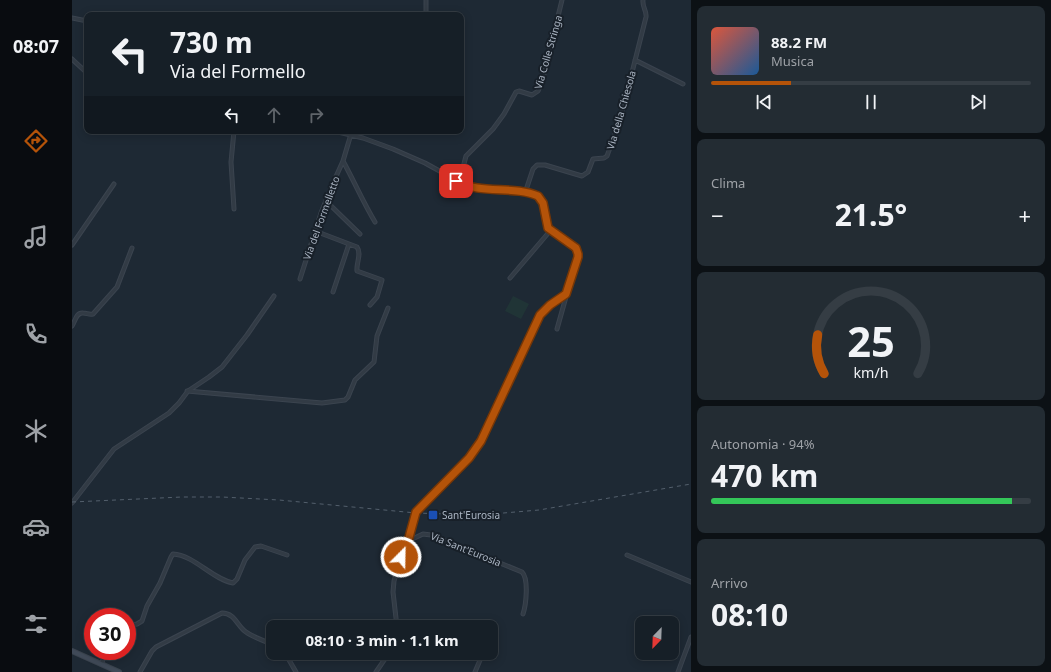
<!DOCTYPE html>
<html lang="it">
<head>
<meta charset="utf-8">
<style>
	body { margin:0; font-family:"Noto Sans",sans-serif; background:#232c33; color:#f1f3f6; height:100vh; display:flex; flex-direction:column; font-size:15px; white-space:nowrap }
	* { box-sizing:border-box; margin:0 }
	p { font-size:13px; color:#9ea2a7 }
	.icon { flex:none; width:22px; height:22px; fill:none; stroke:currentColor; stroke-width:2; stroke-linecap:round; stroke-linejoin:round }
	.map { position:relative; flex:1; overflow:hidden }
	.details { display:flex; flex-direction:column; gap:6px; padding:6px; background:#0c1115; width:360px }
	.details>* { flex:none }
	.banner { position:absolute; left:12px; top:12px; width:380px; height:122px; border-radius:8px; box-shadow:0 2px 10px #0003,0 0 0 1px #353d44; background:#161f27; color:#f1f3f6; overflow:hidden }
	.needle { width:26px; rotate:203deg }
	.fabs { position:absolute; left:563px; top:616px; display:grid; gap:8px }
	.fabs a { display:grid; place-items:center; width:44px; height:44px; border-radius:8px; background:#161f27; box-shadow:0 2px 10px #0003,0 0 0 1px #353d44; font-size:20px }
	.speed { position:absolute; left:12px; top:608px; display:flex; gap:8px; font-size:20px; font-weight:700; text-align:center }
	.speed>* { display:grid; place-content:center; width:52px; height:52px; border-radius:50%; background:#161f27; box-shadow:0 2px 10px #0003,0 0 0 1px #353d44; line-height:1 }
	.speed .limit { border:6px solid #d22; background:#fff; color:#111 }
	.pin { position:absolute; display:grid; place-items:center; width:34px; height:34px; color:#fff; margin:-17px; border-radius:8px; box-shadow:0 2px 6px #0006 }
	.me { position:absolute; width:44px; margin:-22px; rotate:23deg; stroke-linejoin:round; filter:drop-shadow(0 0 3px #0008) }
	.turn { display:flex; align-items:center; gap:14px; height:84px; padding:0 20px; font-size:18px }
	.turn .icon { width:52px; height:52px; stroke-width:2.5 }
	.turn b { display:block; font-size:28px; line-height:34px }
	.lanes { display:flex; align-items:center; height:38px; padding:0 20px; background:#0003; justify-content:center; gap:20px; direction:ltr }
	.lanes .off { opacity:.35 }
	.big { font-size:30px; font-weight:700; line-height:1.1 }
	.details .tile { flex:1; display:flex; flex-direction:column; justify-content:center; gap:6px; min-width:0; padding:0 14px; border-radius:8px; background:#232c33 }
	.details .dial { align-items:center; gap:0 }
	.dial svg { height:104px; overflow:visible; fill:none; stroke:#353d44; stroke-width:7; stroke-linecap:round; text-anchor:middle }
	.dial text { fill:#f1f3f6; stroke:none }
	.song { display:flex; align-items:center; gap:12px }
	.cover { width:48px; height:48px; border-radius:6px; background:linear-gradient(135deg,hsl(10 70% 55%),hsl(210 70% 35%)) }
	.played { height:4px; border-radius:2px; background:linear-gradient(90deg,#b45309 25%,#353d44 25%) }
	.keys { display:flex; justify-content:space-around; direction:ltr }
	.heat { display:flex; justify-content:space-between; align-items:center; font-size:22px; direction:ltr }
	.charge { height:6px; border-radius:3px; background:linear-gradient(90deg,#34c759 94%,#353d44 0) }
	.trip { position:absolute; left:194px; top:620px; width:232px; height:40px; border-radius:8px; background:#161f27; box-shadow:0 2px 10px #0003,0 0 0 1px #353d44; font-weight:700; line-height:40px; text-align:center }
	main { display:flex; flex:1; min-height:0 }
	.tabs { display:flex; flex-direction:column; width:72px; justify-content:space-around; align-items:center; background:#090c10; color:#9ea2a7 }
	.tabs .icon { width:28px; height:28px }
	.tabs .active { color:#b45309 }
	.tabs b { font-size:18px; color:#f1f3f6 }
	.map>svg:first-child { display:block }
	.green { fill:#203436 }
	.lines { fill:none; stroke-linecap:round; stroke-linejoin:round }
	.street-casing { stroke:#3b444f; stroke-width:5 }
	.secondary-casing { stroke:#3b444f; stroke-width:6 }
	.street { stroke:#323b45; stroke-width:3 }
	.secondary { stroke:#404a58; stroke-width:4 }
	.rail { stroke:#535f6c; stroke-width:1; stroke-dasharray:4 4; stroke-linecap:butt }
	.route-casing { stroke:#753606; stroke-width:10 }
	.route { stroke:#b45309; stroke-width:7 }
	.transit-dot { fill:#1a4fb4; stroke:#182029; stroke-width:1.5 }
	.labels { text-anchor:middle; stroke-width:4; stroke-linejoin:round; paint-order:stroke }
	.street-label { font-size:10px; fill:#abb5c3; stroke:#182029 }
	.poi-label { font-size:10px; fill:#abb5c3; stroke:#182029; text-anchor:start }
</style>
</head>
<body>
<main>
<nav class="tabs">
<b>08:07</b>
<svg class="icon active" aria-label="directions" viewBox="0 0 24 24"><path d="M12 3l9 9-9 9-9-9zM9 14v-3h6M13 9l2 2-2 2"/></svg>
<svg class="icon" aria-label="music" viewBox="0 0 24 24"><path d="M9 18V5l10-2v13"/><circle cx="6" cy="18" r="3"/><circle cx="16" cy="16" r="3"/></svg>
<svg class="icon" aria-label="phone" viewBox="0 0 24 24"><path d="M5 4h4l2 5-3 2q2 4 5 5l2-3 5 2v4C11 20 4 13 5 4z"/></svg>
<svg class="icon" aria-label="climate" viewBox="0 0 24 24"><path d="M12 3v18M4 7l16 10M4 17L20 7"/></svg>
<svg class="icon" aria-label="car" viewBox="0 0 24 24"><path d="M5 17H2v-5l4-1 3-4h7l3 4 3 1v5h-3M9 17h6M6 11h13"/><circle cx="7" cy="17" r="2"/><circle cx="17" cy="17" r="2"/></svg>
<svg class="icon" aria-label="filters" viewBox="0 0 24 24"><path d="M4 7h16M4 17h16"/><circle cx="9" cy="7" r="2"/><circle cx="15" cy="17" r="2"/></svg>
</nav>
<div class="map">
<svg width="619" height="672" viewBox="0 0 619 672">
	<rect width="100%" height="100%" fill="#1e2934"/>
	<!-- green -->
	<path class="green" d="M441 296 457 304 449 319 433 311Z"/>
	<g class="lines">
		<!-- street casing -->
		<g class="street-casing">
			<path id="street" d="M354 15V0
				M0 18 15 21
				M0 59 15 73
				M563 60 611 84
				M262 131 291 138 321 149 353 163 393 185 458 194 467 197 471 203 476 229 502 247 506 254 485 329
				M271 161C282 181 291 202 303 222
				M387 183 394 156 421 129 432 114 444 92 447 91 460 95 466 91 470 82 490 0
				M453 193 461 169 465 165H473L510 176 516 172 521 159 532 158 535 156 548 120 574 17C575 11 570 7 571 0
				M254 201 288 234
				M162 209 159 162 162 131
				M243 231 285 247C290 254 284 263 285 271L310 280 305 297 298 305
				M0 245 42 184
				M438 278 478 231
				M228 279 249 213 262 181 271 161 279 134
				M261 292 277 244
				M0 326C3 322 4 312 11 313 15 313 17 315 21 314L45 287 60 248
				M115 391 250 403 273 400 276 397 283 380 302 362 305 336 316 308
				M0 503 42 449 97 413 107 403 116 391 137 377 150 367 175 335 202 296
				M336 541 344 513 397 458 409 441 468 315 479 304 494 295
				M555 555 619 582
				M55 626 65 624 70 621 75 606 88 583 99 557 101 554C122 555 140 579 161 583L165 579 173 560 183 547 189 546 215 555
				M325 627 321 592 322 581 329 557 336 541 351 534 359 535 450 572C457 579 454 605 451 614
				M213 653 224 672
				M29 664 35 651
				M68 672 80 651 84 647 150 613C163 613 165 626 174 632 182 638 192 640 201 645
				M304 672 317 653
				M403 672 411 653
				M606 672 619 637"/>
		</g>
		<!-- secondary casing -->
		<g class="secondary-casing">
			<path id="secondary" d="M0 651 47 672"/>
		</g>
		<!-- street -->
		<use href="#street" class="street"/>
		<!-- secondary -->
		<use href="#secondary" class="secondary"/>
		<!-- rail -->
		<path class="rail" d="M0 502 110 497H150L207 500 344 513 408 515 467 510 619 484"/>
	</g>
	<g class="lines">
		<!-- route casing -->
		<g class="route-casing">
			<path id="route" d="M329 557 336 541 344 512 397 458 409 441 468 315 478 305 494 294 506 257V254L504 248 476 228 471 203 466 196C441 185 409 195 384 181"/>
		</g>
		<!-- route -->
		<use href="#route" class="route"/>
	</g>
	<!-- markers -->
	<rect class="transit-dot" x="356" y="510" width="10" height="10" rx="2"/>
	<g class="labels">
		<!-- street labels -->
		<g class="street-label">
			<text transform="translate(476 52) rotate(-74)" y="4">Via Colle Stringa</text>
			<text transform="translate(549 110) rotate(-74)" y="4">Via della Chiesola</text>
			<text transform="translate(249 218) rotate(-70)" y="4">Via del Formelletto</text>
			<text transform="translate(394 549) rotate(22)" y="4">Via Sant'Eurosia</text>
		</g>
		<!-- poi labels -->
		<g class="poi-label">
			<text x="370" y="519">Sant'Eurosia</text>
		</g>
	</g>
</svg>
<div class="fabs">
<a><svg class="needle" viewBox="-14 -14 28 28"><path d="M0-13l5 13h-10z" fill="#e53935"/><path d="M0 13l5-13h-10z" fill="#9ea2a7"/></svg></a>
</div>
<div class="speed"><div class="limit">30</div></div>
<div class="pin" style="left:384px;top:181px;background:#d93025"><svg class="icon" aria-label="arrive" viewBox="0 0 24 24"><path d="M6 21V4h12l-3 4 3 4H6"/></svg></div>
<svg class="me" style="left:329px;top:557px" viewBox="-20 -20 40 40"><circle r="17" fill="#b45309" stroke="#fff" stroke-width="3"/><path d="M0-11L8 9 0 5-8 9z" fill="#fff"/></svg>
<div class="trip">08:10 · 3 min · 1.1 km</div>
<div class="banner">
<div class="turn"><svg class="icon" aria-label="left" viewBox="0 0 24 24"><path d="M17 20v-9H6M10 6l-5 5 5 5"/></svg><div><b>730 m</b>Via del Formello</div></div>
<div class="lanes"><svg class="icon" aria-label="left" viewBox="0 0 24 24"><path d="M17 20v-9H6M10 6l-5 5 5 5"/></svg><svg class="icon off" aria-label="ahead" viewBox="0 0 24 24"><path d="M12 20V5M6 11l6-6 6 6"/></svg><svg class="icon off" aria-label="right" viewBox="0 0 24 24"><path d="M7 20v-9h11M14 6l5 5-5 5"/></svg></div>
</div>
</div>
<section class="details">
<div class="tile">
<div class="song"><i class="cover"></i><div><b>88.2 FM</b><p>Musica</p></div></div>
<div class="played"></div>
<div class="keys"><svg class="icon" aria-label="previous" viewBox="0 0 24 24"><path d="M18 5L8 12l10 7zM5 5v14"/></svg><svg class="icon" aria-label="pause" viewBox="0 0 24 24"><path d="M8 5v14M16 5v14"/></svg><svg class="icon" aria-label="next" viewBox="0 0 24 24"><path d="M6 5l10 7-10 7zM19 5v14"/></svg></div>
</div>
<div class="tile"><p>Clima</p>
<div class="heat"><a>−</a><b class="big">21.5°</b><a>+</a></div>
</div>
<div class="tile dial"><svg viewBox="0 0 100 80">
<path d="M14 69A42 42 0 1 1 86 69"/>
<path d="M14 69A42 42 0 0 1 9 39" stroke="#b45309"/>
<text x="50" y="56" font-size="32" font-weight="700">25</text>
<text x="50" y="72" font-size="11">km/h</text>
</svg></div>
<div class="tile"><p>Autonomia · 94%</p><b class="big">470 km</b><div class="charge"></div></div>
<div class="tile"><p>Arrivo</p><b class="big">08:10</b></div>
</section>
</main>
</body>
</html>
